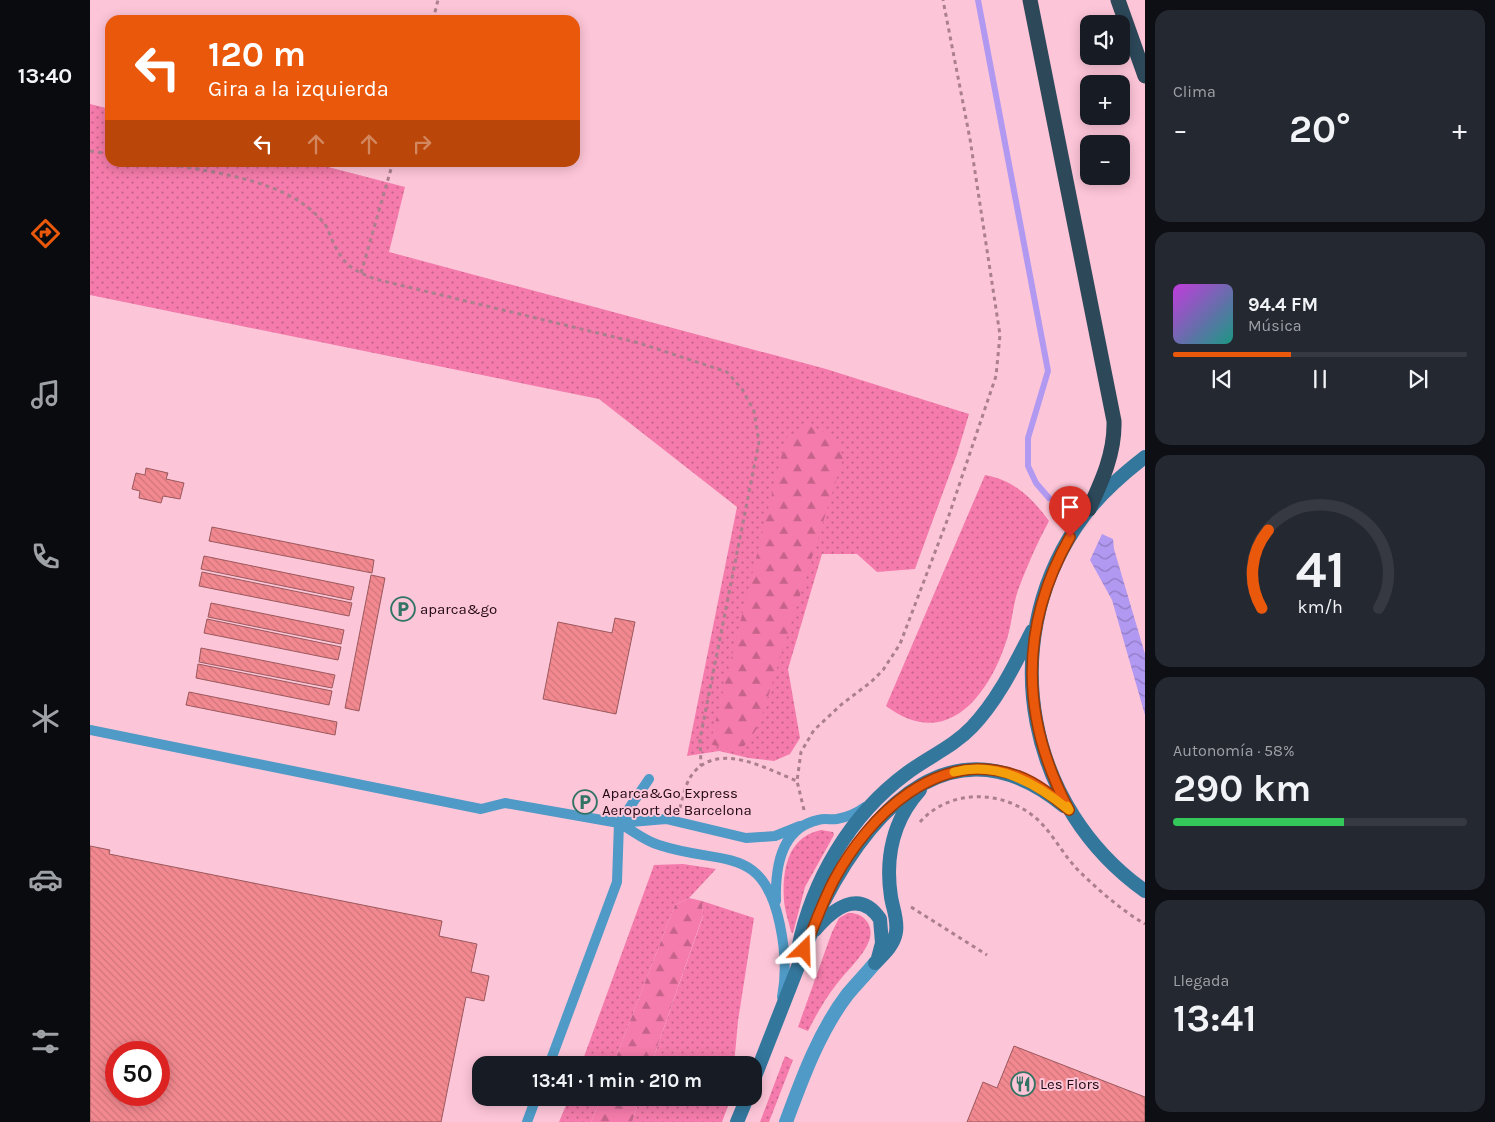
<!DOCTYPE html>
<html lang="es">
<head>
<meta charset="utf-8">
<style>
	body { margin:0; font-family:Karla,sans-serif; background:#242831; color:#f1f3f6; height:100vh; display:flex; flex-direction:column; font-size:19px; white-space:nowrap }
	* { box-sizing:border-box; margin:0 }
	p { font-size:16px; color:#9ea1a6 }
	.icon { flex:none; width:28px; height:28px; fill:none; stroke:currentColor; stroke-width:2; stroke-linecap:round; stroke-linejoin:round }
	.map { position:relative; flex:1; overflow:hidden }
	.sheet { display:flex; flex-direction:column; gap:10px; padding:10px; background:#0d0f14; width:350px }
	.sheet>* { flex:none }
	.banner { position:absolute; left:15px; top:15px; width:475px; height:152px; border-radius:15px; box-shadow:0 2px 12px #0003; background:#ea580c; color:#fff; overflow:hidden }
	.tools { position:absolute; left:990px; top:15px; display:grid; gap:10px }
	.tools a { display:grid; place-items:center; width:50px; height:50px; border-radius:10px; background:#171b24; box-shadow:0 2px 12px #0003; font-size:25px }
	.speed { position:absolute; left:15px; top:1041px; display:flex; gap:10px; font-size:25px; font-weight:700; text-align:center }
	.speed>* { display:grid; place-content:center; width:65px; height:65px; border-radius:50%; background:#171b24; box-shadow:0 2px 12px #0003; line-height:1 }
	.speed .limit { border:8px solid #d22; background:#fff; color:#111 }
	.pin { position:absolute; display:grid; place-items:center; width:42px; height:42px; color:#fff; margin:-51px -21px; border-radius:50% 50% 50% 0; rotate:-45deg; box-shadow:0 0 5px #0007 }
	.pin .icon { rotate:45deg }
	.me { position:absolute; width:55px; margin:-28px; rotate:22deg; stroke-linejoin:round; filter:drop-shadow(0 0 4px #0008) }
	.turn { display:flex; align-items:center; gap:18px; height:105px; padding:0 20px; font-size:22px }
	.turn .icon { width:65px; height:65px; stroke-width:2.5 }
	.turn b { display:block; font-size:35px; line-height:42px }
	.lanes { display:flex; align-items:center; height:48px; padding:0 20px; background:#0003; justify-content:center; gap:25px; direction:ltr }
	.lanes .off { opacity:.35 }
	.big { font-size:38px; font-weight:700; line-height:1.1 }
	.sheet .card { flex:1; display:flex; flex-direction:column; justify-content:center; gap:8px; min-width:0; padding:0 18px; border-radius:15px; background:#242831 }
	.sheet .dial { align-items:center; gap:0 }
	.dial svg { height:130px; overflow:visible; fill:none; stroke:#363941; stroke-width:7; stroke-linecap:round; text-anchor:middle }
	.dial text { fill:#f1f3f6; stroke:none }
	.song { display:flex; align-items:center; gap:15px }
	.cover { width:60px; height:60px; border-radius:8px; background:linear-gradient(135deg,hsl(290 70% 55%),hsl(170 70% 35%)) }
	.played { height:5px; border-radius:2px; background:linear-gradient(90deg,#ea580c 40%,#363941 40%) }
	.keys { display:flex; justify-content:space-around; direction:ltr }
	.heat { display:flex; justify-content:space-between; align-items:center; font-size:28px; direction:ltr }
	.charge { height:8px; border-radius:4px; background:linear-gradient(90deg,#34c759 58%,#363941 0) }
	.trip { position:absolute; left:382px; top:1056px; width:290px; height:50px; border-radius:15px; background:#171b24; box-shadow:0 2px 12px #0003; font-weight:700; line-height:50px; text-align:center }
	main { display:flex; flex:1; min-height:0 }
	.menu { display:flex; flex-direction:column; width:90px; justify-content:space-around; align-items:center; background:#090b0e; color:#9ea1a6 }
	.menu .icon { width:35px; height:35px }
	.menu .selected { color:#ea580c }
	.menu b { font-size:22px; color:#f1f3f6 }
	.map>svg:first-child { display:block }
	.grass { fill:url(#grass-dots) }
	.forest { fill:url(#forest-firs) }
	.water { fill:url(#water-waves) }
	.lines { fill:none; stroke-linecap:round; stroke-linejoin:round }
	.stream { stroke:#b198f1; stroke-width:6 }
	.building { fill:url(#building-back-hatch); stroke:#99595d; fill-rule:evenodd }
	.path { stroke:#ab7f8e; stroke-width:3; stroke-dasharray:4 4; stroke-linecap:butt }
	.service { stroke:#4f9ac6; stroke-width:10 }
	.minor { stroke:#4f9ac6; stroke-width:14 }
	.secondary { stroke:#34779d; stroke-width:14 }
	.motorway { stroke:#2c4859; stroke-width:15 }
	.route-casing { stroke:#983908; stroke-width:12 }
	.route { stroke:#ea580c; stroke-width:9 }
	.slow { stroke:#f59e0b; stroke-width:9 }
	.labels { text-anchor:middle; stroke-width:4; stroke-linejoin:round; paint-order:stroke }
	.poi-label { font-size:15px; fill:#210913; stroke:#fdc5d8; text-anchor:start }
</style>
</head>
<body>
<main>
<nav class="menu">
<b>13:40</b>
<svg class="icon selected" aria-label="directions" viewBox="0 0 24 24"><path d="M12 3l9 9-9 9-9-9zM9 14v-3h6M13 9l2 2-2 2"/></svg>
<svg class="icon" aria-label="music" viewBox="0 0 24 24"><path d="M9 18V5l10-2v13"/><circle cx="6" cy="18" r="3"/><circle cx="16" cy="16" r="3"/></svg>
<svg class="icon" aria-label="phone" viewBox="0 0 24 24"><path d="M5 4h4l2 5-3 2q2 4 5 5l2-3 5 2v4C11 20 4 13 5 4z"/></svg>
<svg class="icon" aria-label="climate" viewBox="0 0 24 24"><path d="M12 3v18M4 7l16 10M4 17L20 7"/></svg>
<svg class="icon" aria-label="car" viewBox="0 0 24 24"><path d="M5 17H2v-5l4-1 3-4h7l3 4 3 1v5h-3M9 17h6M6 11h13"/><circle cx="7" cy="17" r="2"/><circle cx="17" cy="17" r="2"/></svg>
<svg class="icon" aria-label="filters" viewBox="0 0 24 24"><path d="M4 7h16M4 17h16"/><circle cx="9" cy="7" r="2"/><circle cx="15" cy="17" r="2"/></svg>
</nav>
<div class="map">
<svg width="1055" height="1122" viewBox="0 0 1055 1122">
	<defs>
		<pattern id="grass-dots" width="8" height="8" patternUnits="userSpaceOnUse" patternTransform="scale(1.25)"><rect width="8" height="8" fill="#f47bab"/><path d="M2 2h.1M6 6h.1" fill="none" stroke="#c5638a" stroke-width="1.8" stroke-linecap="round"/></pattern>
		<pattern id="forest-firs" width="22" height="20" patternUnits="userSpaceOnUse" patternTransform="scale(1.25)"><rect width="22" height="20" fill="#f47bab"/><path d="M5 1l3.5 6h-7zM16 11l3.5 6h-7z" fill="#c5638a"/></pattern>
		<pattern id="water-waves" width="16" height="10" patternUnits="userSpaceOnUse" patternTransform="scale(1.25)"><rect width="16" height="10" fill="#b198f1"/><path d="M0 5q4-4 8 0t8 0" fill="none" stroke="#907ac2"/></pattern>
		<pattern id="building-back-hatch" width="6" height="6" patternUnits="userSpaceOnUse" patternTransform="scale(1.25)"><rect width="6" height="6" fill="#f38990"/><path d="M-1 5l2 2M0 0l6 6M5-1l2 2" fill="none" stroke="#d0757b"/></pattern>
	</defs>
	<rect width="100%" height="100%" fill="#fdc5d8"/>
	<!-- grass -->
	<path class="grass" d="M0 104 20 109V162L223 163 315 187 299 252 736 369 879 414 867 454 825 569 787 572 767 554H732L698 669 710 738 700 754 684 761 659 758 629 751 597 756 647 507 509 399 0 295Z
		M895 475C924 480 942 498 959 521 947 543 937 566 928 590 922 608 922 627 915 645 896 700 854 750 796 706Z
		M731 830 743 832 744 835 715 887 703 933 701 932C699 922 695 912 694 901 692 871 697 837 731 830Z
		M593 864 626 869 599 898 585 905 523 1065H491L564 865Z
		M612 901 664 918 648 1021 644 1065H561L613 916Z
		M758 913C774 912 785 926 779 941 773 957 756 971 746 985 735 999 726 1015 718 1031L708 1027 742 932 749 918Z
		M695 1056 703 1060 679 1122H670Z
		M479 1098H511L501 1122H469Z
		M550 1098H641L632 1122H542Z"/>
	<!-- forest -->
	<path class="forest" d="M717 426C737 431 748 438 753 459L669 725C651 753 653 753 620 744L696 438Z
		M599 898 612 901 613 915 561 1065H523L585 905Z
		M511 1098H550L542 1122H501Z"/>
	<!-- water -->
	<path class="water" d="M1012 534 1023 539 1024 549 1055 654V715L1022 600 1000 560Z"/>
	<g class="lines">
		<!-- stream -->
		<path class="stream" d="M888 0 958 371 938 438V466L946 483 959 498"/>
	</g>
	<!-- building -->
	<path class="building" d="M56 468 78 473 76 479 94 483 90 499 73 496 71 503 49 498 50 491 42 489 46 473 55 475Z
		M122 527 284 560 282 573 119 541Z
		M114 556 264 587 261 600 111 569Z
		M112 572 262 603 259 616 109 586Z
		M281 575 295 578 269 711 255 708Z
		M121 603 254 630 251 644 118 617Z
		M525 618 545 622 526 714 453 699 468 622 522 633Z
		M117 619 251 647 248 660 114 633Z
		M111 648 245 675 242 688 109 662Z
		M108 664 242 691 239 705 106 678Z
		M99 692 247 722 245 735 96 705Z
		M0 846 20 850 19 854 352 921 349 936 387 944 381 972 399 976 394 1001 376 997 351 1122H0ZM26 1052H69V1095H26Z
		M924 1046 1055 1097V1122H877L893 1082 907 1088Z"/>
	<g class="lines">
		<!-- path -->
		<path class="path" d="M343 20 348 0
			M0 151 20 154
			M66 162C118 172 197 178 233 222 238 227 240 236 243 242 254 265 262 270 285 279L549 343 637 372 652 389 664 411 669 442 610 739 611 766
			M271 273 303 162
			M590 808C593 796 596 781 604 772 631 742 677 769 707 781
			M714 810 707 781 711 752 724 730 752 704 781 682 793 670 810 644 858 518 906 376 910 335 880 139 853 0
			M830 822C862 786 920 790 952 824 965 838 974 855 987 869 1007 889 1031 910 1055 924
			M821 907 897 955"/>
		<!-- service -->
		<path class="service" d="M0 730 391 809 415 803 529 823 576 819 656 838 685 836 710 826
			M529 823C542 830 555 841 569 845 632 866 673 843 690 925 695 949 697 972 692 997
			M686 901C685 868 691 828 728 820 734 818 741 820 747 819 758 817 767 813 775 807
			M459 1065 527 882 529 823 559 779
			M437 1122 446 1098"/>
		<!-- minor -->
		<path class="minor" d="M696 1122C712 1079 729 1032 757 995 766 984 776 974 785 963"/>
		<!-- secondary -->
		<path class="secondary" d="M1055 457C1029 477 1004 499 986 527 906 647 938 808 1055 891
			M725 930C743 909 769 888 790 919L792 943 788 958
			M708 949C722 880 760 815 817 773 838 757 863 747 882 727 908 700 925 664 942 631
			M785 963C794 954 804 945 806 932 808 920 803 909 801 897 795 858 803 820 830 790
			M664 1079 733 903C784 804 866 718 974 806
			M647 1122 657 1098"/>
		<!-- motorway -->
		<path class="motorway" d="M940 0 1024 421C1025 453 1012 481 999 509
			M1028 0 1055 76"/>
	</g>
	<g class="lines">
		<!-- route casing -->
		<g class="route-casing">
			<path id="route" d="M714 950C724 927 732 903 744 880 779 815 848 747 928 776 947 783 964 797 979 810 931 719 929 627 980 537"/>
		</g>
		<!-- route -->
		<use href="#route" class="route"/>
		<!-- slow -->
		<path class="slow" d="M864 772C907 761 946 783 979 810L977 806"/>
	</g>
	<!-- icons -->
	<defs>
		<g id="parking-ring" transform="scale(1.25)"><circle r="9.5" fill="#fdc5d8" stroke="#317364" stroke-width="1.5"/><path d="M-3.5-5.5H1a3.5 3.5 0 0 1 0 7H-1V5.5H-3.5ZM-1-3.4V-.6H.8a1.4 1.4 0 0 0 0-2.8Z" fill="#317364"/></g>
		<g id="restaurant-ring" transform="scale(1.25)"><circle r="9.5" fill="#fdc5d8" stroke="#317364" stroke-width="1.5"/><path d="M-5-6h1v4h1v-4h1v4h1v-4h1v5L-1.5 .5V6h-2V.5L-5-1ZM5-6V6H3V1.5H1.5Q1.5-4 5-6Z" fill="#317364"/></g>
	</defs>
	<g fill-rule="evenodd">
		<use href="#parking-ring" x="313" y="609"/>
		<use href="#parking-ring" x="495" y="802"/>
		<use href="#restaurant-ring" x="933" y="1084"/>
	</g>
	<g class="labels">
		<!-- poi labels -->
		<g class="poi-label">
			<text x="330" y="614">aparca&amp;go</text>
			<text x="512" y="798">Aparca&amp;Go Express<tspan x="512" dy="17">Aeroport de Barcelona</tspan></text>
			<text x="950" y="1089">Les Flors</text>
		</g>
	</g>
</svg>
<div class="tools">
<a><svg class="icon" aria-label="sound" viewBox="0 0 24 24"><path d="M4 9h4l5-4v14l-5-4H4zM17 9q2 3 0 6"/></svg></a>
<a>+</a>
<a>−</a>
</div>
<div class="speed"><div class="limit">50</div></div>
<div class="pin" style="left:980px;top:537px;background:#d93025"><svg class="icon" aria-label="arrive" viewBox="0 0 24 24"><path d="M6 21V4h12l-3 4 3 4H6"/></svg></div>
<svg class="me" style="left:714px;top:950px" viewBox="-20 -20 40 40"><path d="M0-17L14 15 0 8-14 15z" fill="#ea580c" stroke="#fff" stroke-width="4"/></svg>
<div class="trip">13:41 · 1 min · 210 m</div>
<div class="banner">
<div class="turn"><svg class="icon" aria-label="left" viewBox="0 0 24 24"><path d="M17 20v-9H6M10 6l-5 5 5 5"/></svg><div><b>120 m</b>Gira a la izquierda</div></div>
<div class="lanes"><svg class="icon" aria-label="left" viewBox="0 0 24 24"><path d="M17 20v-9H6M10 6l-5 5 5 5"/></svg><svg class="icon off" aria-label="ahead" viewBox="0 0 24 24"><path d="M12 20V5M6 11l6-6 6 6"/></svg><svg class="icon off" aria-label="ahead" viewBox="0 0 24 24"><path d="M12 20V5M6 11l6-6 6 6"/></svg><svg class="icon off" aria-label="right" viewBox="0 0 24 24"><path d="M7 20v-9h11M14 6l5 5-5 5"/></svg></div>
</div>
</div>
<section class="sheet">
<div class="card"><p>Clima</p>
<div class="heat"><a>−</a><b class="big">20°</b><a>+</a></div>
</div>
<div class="card">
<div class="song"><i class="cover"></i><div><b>94.4 FM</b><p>Música</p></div></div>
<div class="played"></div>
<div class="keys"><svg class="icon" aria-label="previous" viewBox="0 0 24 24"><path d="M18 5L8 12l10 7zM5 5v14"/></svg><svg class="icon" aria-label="pause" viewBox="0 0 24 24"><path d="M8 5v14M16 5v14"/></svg><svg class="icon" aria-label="next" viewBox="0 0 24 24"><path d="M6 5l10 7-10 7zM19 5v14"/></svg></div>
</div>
<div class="card dial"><svg viewBox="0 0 100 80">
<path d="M14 69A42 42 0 1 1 86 69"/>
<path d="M14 69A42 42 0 0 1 18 21" stroke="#ea580c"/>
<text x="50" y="56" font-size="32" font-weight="700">41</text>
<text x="50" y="72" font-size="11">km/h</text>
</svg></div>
<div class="card"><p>Autonomía · 58%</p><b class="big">290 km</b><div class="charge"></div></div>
<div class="card"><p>Llegada</p><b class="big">13:41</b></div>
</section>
</main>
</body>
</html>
